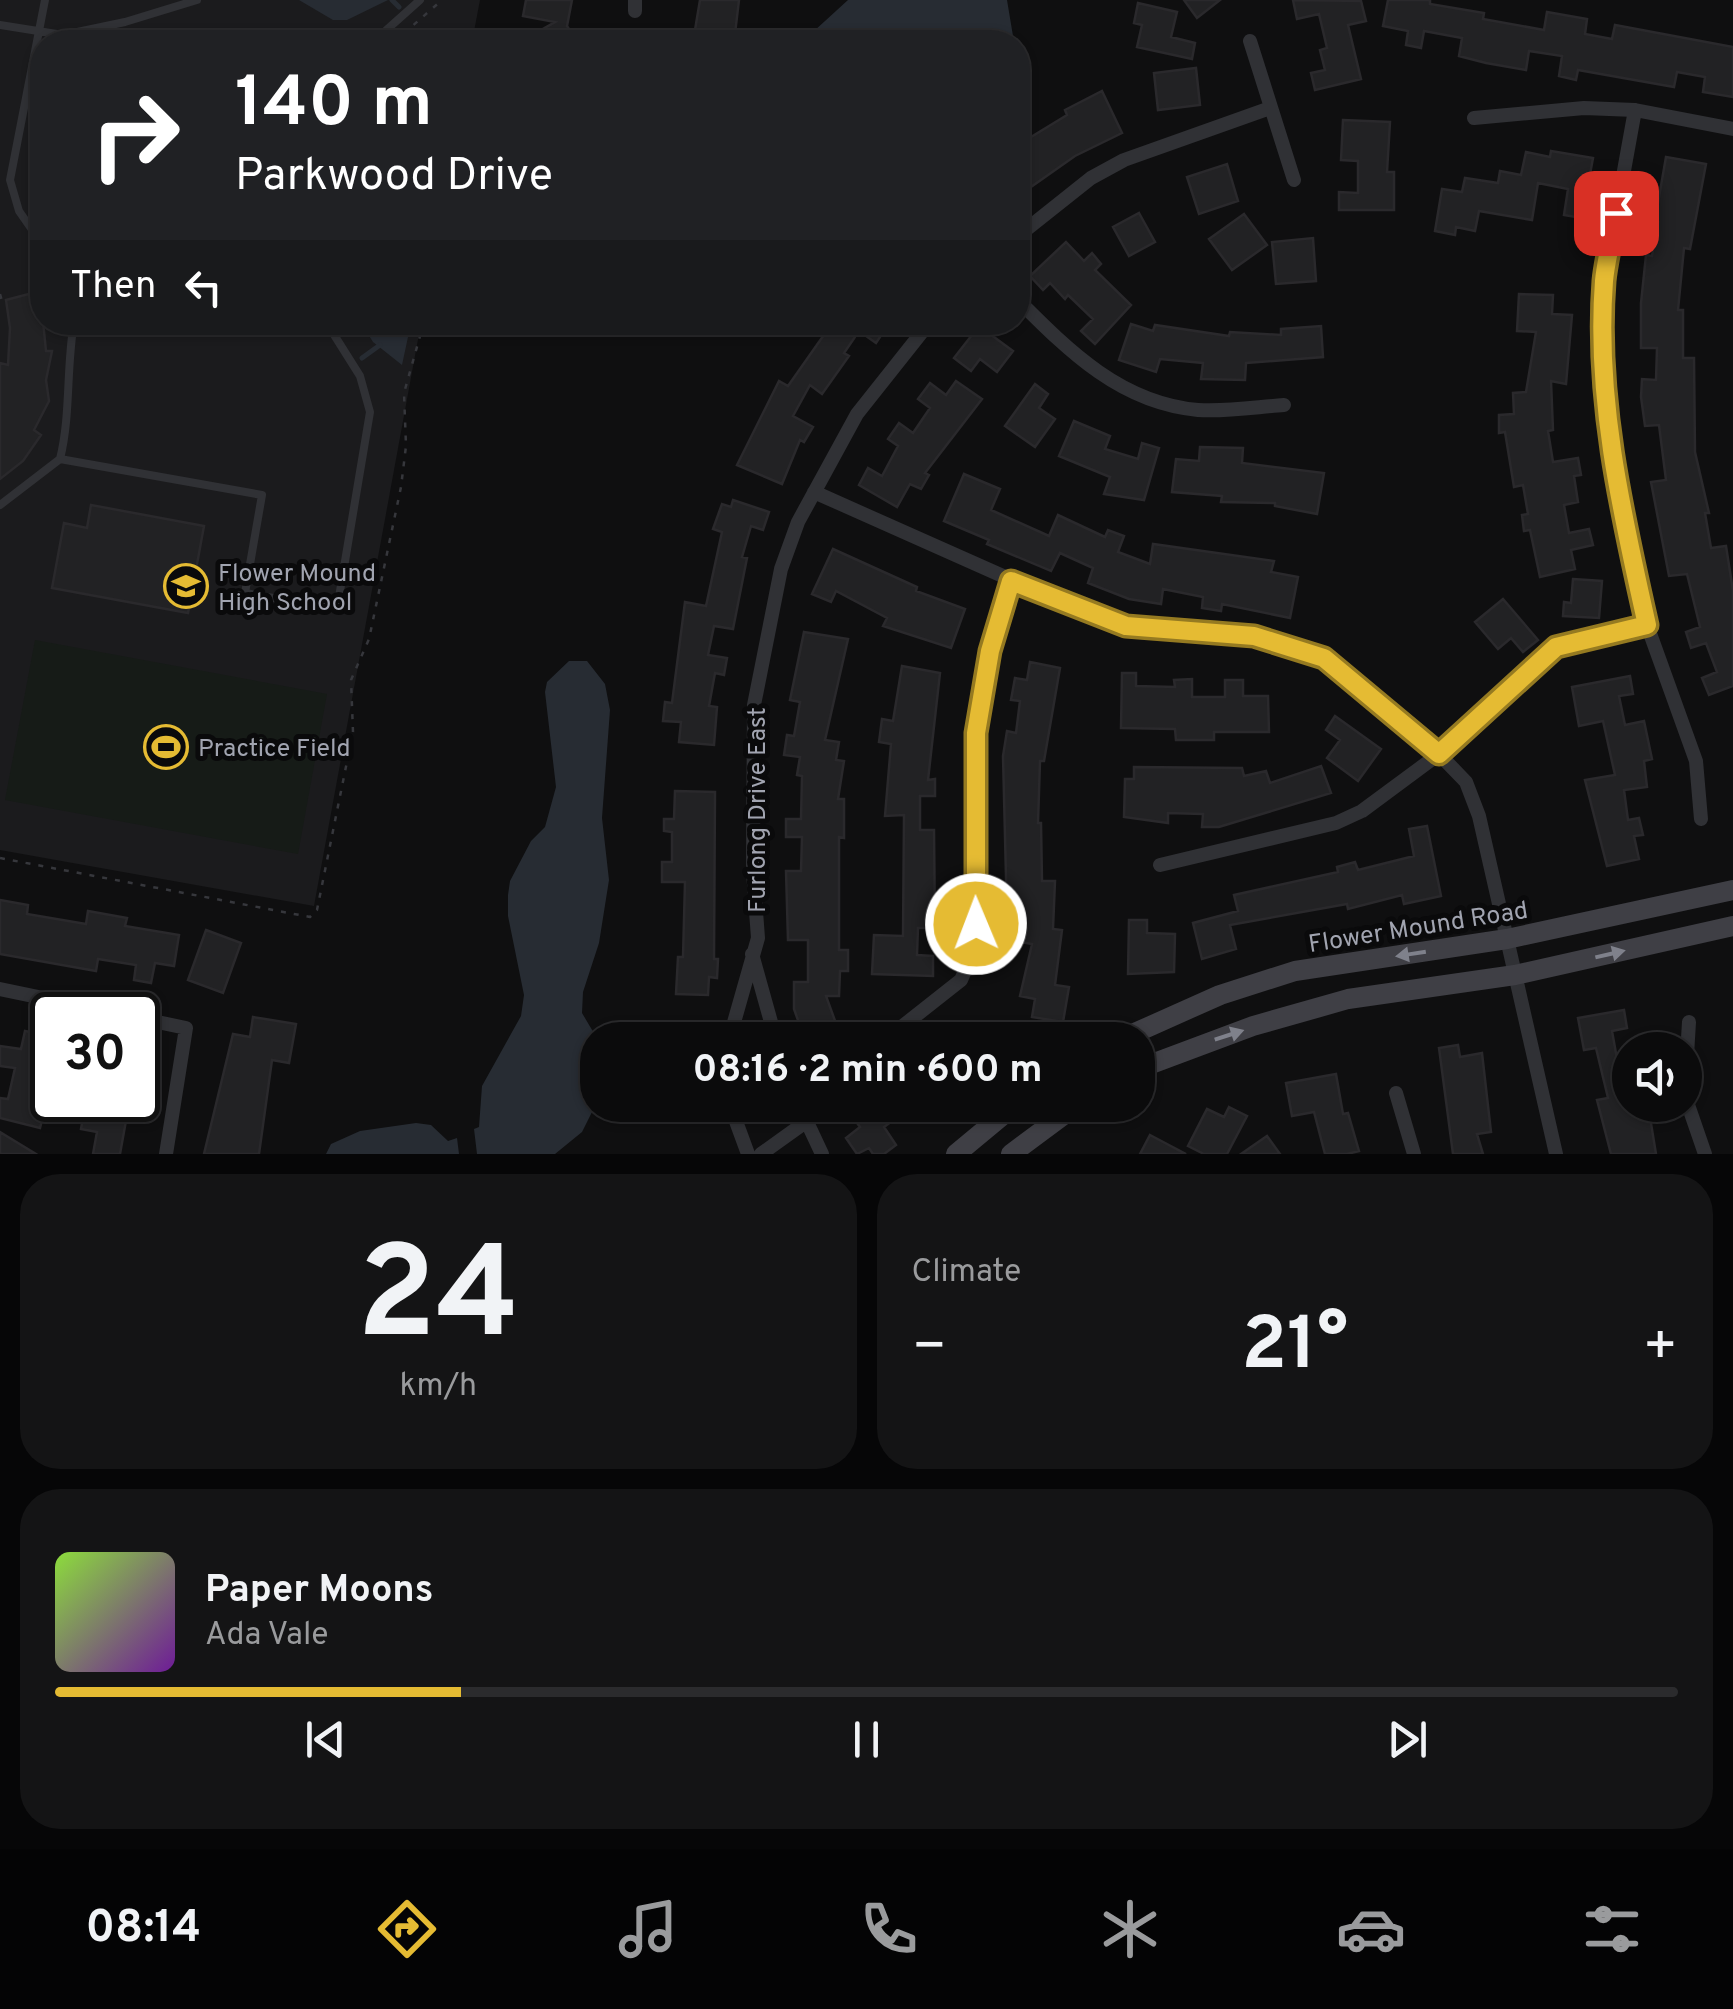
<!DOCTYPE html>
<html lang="en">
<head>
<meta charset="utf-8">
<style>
	body { margin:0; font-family:Overpass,sans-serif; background:#141415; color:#f1f3f6; height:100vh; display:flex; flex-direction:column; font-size:38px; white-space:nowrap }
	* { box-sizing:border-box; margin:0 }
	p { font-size:32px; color:#9a9b9d }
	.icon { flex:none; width:55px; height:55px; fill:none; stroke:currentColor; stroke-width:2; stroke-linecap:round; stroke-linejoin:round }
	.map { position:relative; height:1154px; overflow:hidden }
	.drawer { display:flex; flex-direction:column; gap:20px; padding:20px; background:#060607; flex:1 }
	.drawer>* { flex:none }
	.guide { position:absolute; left:30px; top:30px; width:1000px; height:305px; border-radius:40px; box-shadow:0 2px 8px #0004,0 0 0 2px #2b2b2d; background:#202124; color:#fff; overflow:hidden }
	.fabs { position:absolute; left:1612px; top:1032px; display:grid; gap:20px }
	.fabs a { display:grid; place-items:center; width:90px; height:90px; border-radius:50%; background:#0b0b0c; box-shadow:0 2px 8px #0004,0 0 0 2px #2b2b2d; font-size:50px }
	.speed { position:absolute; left:30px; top:992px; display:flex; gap:20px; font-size:50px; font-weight:700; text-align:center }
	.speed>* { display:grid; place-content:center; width:130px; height:130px; border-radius:50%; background:#0b0b0c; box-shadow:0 2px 8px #0004,0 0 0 2px #2b2b2d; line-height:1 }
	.speed .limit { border:5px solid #111; border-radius:15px; background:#fff; color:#111 }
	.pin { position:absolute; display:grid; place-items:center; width:85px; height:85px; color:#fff; margin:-42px; border-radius:20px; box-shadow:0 5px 15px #0006 }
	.me { position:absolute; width:110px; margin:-55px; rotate:359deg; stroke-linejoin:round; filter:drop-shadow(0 0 8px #0008) }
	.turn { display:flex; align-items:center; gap:35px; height:210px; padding:0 40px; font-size:45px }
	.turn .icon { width:130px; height:130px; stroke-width:2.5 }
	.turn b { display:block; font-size:70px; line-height:85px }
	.then { display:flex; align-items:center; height:95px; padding:0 40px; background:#0003; gap:20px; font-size:38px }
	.big { font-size:75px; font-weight:700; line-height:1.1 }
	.drawer .tile { flex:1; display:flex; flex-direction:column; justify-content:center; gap:15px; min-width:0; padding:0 35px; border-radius:40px; background:#141415 }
	.drawer .dial { align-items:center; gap:0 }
	.dial b { font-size:130px; line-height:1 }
	.song { display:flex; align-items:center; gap:30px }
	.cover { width:120px; height:120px; border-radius:15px; background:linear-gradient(135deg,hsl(90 70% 55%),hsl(280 70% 35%)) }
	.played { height:10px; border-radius:5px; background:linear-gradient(90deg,#e5bb33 25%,#2b2b2d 25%) }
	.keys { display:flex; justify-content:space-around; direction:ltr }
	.heat { display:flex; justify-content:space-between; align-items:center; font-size:55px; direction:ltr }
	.drawer .tiles { flex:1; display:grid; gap:20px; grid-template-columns:1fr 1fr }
	.tile:last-child { grid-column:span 2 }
	.trip { position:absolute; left:580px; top:1022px; width:575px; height:100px; border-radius:40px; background:#0b0b0c; box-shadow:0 2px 8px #0004,0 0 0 2px #2b2b2d; font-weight:700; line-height:100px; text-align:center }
	.tabs { display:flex; height:160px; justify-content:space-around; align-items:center; background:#040405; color:#9a9b9d }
	.tabs .icon { width:70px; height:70px }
	.tabs .selected { color:#e5bb33 }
	.tabs b { font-size:45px; color:#f1f3f6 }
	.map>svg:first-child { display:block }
	.built { fill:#1b1b1d }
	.green { fill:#161b17 }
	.water { fill:#272c33 }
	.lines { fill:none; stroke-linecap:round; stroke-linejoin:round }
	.stream { stroke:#272c33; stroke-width:5 }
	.building { fill:#222224; stroke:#2a292c; stroke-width:2.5 }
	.path { stroke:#36373c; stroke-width:2.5; stroke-dasharray:5 8; stroke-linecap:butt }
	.lane { stroke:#303135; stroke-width:8 }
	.street { stroke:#303135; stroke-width:14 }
	.secondary { stroke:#3f3f45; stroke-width:20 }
	.oneway { fill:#7f818b }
	.route-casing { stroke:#957a21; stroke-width:25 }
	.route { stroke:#e5bb33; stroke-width:18 }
	.labels { text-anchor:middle; stroke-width:10; stroke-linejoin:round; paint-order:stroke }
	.poi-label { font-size:25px; fill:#a1a4b0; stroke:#0a0a0b; text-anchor:start }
	.street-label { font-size:25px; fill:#a1a4b0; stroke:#0a0a0b }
</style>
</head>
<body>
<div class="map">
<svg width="1733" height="1154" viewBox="0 0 1733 1154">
	<rect width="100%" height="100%" fill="#0f0f10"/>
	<!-- built -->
	<path class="built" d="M0 0H480L472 42H42V322L421 323 314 906 0 850Z"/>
	<!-- green -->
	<path class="green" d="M35 640 327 694 298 854 5 800Z"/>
	<!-- water -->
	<path class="water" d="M299 0H388L347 20H333Z
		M848 0H1007L1014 42H802Z
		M361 323H411L402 365 373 342Z
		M569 661H587L605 684 610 710 602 818 609 880 599 943 583 992 582 1013 598 1040 597 1102 582 1132 555 1154H477L474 1129 479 1127 482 1086 521 1016 524 995 508 916V895L510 881 531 841 545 827 556 787 545 692 547 682Z
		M416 1123 431 1125 448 1141 457 1138 459 1154H326L331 1144 360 1131Z"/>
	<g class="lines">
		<!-- stream -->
		<path class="stream" d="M392 0 399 7
			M362 358 380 345"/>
	</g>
	<!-- building -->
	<path class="building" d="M526 0H572L567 26 577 42H520L555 22 523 16Z
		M700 0H739L734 42H693Z
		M1184 0H1220L1197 18Z
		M1293 0 1361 1 1366 21 1348 25 1361 79 1315 90 1311 73 1325 70 1320 50 1327 48 1319 14 1297 19Z
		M1388 0H1430V4L1484 13 1483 19 1544 30 1547 12 1587 19 1585 34 1612 39 1615 25 1733 47V97L1703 92 1705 77 1677 72 1674 87 1578 70 1576 80 1559 76 1562 56 1529 51 1526 70 1486 63 1459 56 1462 38 1424 31 1421 48 1406 45 1408 31 1383 26Z
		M1138 3 1177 12 1171 37 1195 43 1192 59 1137 47 1142 25 1134 23Z
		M1196 68 1200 105 1158 110 1154 73Z
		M1102 91 1122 133 1075 156 1018 196V145L1067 115 1065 110Z
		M1343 120 1390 122 1387 172H1394V210H1339V192L1358 193V161L1341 160Z
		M1551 151 1593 158 1582 218 1564 215 1568 189 1538 183 1532 220 1479 211 1475 231 1456 227 1455 235 1435 231 1442 189 1462 192 1465 178 1498 183 1500 171 1521 175 1526 152 1550 157Z
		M1666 157 1706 164 1690 249 1684 248 1678 310H1683V358H1694L1695 452 1709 513H1705L1711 548 1726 546 1733 591V686L1709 695 1702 678 1717 672 1706 643 1691 648 1686 632 1700 627 1687 574 1669 576 1651 482 1666 480 1659 425 1645 426 1641 397 1642 379 1656 380 1657 348H1641V303L1646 255 1652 256 1658 222 1649 221 1652 202 1658 203Z
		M1227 164 1238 201 1199 214 1187 177Z
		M1139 213 1155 242 1129 256 1113 227Z
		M1244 214 1267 245 1232 270 1209 239Z
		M1313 238 1316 281 1276 284 1272 242Z
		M1066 242 1084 261 1092 253 1101 264 1095 270 1131 305 1095 344 1081 331 1093 319 1068 295 1065 299 1050 283 1043 290 1030 276Z
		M40 291 46 351H52L46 380 49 401 34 430 41 435 23 461 0 479V363L8 365 10 328 6 300Z
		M1519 294 1553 295 1552 314 1572 315 1566 384 1551 381 1553 430 1548 431 1553 462 1578 458 1581 475 1574 476 1578 502 1564 505 1569 533 1589 529 1593 545 1571 550 1575 569 1540 577 1530 530 1524 531 1522 515 1528 514 1523 485 1514 487 1505 432 1499 433V415L1514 414 1513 393 1526 392 1536 332 1517 331Z
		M833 322H890L876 343 859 331 844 353 849 356 822 394 810 385 793 416 813 427 804 442 800 440 782 484 737 465 779 381 788 386Z
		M1131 324 1153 331 1155 325 1229 336 1230 332 1281 335V329L1321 326 1323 357 1246 363 1245 380 1201 379 1203 363 1160 359 1156 372 1119 360Z
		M979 326 1013 351 997 372 980 359 971 371 954 358Z
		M956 381 982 399 925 473 929 475 921 489 910 484 897 507 859 485 868 468 882 476 898 446 888 439 899 423 913 433 930 408 918 399 930 383 946 395Z
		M1035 384 1048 394 1039 408 1055 419 1035 447 1005 426Z
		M1074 421 1110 436 1105 449 1138 459 1142 443 1159 448 1144 500 1104 494 1110 477 1059 456Z
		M1200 447 1243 448 1242 463 1324 473 1317 514 1275 506V503L1221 502 1222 496 1172 492 1176 459 1199 461Z
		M964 474 1000 489 991 510 1049 536 1058 515 1105 537 1108 530 1124 536 1118 552 1150 564 1153 544 1274 561 1271 572 1298 577 1290 618 1222 604 1221 611 1202 608 1203 597 1163 589 1161 604 1129 599 1088 583 1093 568 1060 553 1051 571 987 544 989 540 944 521Z
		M733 500 769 512 763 530 751 526 742 557 747 558 733 629 714 626 708 655 727 658 724 675 715 673 709 706 717 707 714 745 679 742 681 722 663 721 665 702 672 703 685 602 706 606 722 532 713 529 722 504 731 507Z
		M91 505 204 526 188 613 52 588 64 523 87 528Z
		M833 549 917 587 916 591 965 609 951 648 883 626 887 618 836 591 831 602 812 594Z
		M1573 579 1602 581 1599 618 1563 616 1564 602 1571 603Z
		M1503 599 1538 640 1523 652 1511 638 1498 649 1475 622Z
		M804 632 848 639 825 740 839 742 836 760 844 761 838 799H844V838L839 837V950H848V971H840L839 996H826L842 1040H805L794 1009V982H808V940H788L786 871H801L802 837H786V819H801L802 776 797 775 800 757 784 755 787 735 794 736 800 702 790 700Z
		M1030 662 1060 668 1044 761H1040L1038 823H1041L1042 881H1055L1053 929 1062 930 1055 985 1069 987 1063 1022 1032 1017 1035 999 1020 996 1032 944 1014 941 1017 917H1007L1003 756 1007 731 1016 733 1020 701 1011 700 1015 678 1027 680Z
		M902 666 940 673 928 780 935 779V796H920V830H934L935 928H918L917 955 933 956V976L872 974 874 935 903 936 904 815 885 816 891 744 879 742 882 719 893 721Z
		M1122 673H1136V686L1175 687 1174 680 1192 679V697H1225V680H1243V696H1268L1269 732H1214V740H1176L1175 729 1121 728Z
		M1630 676 1633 694 1619 696 1625 725 1644 721 1652 759 1644 761 1647 787 1624 790 1628 820 1639 818 1643 835 1634 836 1639 859 1607 866 1585 780 1615 775 1603 721 1579 726 1572 687Z
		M1335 716 1381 749 1358 781 1327 758 1340 740 1326 730Z
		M1321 766 1331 793 1219 827H1202L1203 814 1168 813V823L1124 817 1125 779H1134V767L1242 768 1244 776 1266 771 1270 783Z
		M675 791 715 792 714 959H718L717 978 709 977 708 995 676 994 678 957H683L685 882H662V862H672V832L664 831V819H674Z
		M1427 826 1441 896 1404 904 1402 895 1348 909 1347 904 1230 925 1236 949 1202 959 1193 923 1238 911 1234 895 1338 872 1337 867 1355 862 1358 870 1414 856 1409 829Z
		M0 900 28 905 27 914 86 924 88 911 127 918 125 926 179 935 174 966 155 963 151 983 134 980 136 965 98 959 96 971 0 954Z
		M1129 920H1147V933L1175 934 1174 972 1128 974Z
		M206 930 241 943 223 993 188 980Z
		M1624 1010 1627 1028 1612 1031 1617 1059 1630 1056V1105H1648L1656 1154H1611L1597 1100 1608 1098 1596 1048 1584 1050 1578 1018Z
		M253 1017 296 1024 289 1063 272 1060 259 1154H204L233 1034 250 1037Z
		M990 1024 1001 1040H968Z
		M25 1031 52 1036 46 1087 50 1088 40 1128 0 1118V1098L8 1099 15 1068 0 1066V1046L21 1049Z
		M1458 1045 1460 1057 1482 1053 1491 1132 1477 1134 1483 1154H1453L1439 1048Z
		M138 1051 151 1053 144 1091H138Z
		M1336 1074 1343 1114 1348 1113 1359 1151 1347 1154H1325L1314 1112 1292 1116 1286 1083Z
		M86 1100H144L141 1118 127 1115 120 1154H93L97 1132 81 1129Z
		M868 1105H914L884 1127 896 1145 884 1154H873L869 1148 857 1154 846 1138 860 1127 852 1116Z
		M1229 1107 1247 1116 1227 1154H1204L1188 1146 1207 1109 1224 1117Z
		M0 1132 36 1154H0Z
		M1150 1135 1186 1154H1140Z
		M1267 1136 1280 1154H1241Z"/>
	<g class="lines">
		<!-- path -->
		<path class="path" d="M394 42 442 0
			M0 294 3 305
			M0 858 310 917 317 910 353 732 351 680 369 639 401 487 406 446 404 393 424 322"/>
		<!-- lane -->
		<path class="lane" d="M0 25 63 35 125 22 197 0
			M373 42 420 0
			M42 244 19 211 10 180 45 0
			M74 322C66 369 71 414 60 459L262 495 245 593 337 609 370 412 360 376 326 322
			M0 505 60 459"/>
		<!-- street -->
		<path class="street" d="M635 0V11
			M1250 41 1294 180
			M1635 110 1604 281 1606 388 1620 503 1647 625 1696 761 1701 819
			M1474 118 1584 108 1635 110 1733 129
			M1018 236 1091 178 1124 160 1270 108
			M1018 300C1070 352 1121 403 1198 410 1226 412 1256 407 1284 405
			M814 492 1086 613 1126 625 1254 636 1324 658 1439 754 1466 782 1479 816 1556 1154
			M1160 865 1336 823 1362 811 1439 754 1556 647 1647 625
			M752 954 776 1040
			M0 989 125 1015
			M138 1018 186 1028 166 1154
			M729 1040 758 938 753 871 754 705 781 569 798 522 857 414 930 322
			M885 1040 961 980 974 950 976 733 990 651 1011 581
			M1685 1088 1689 1022
			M1396 1093 1414 1154
			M1685 1096 1705 1154
			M730 1105 748 1154
			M799 1105 822 1154
			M761 1154 807 1121"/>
		<!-- secondary -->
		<path class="secondary" d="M1119 1040 1220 995 1295 971 1507 939 1733 890
			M1138 1069 1253 1026 1348 999 1515 975 1733 926
			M956 1154 1015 1105
			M1011 1154 1077 1105"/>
	</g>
	<!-- one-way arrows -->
	<defs><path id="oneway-solid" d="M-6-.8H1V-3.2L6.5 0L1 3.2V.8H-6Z" transform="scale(2.5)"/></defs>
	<g class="oneway">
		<use href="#oneway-solid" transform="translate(1411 954) rotate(171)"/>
		<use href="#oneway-solid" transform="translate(1610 954) rotate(-13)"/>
		<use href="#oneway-solid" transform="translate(1229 1035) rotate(-18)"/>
	</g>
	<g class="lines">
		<!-- route casing -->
		<g class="route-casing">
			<path id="route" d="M976 924V733L990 651 1011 581 1126 626 1254 636 1324 658 1439 754 1556 647 1647 625C1622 514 1595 397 1604 281 1606 259 1613 235 1616 213"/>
		</g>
		<!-- route -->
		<use href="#route" class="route"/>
	</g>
	<!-- icons -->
	<defs>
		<g id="school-ring" transform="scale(2.25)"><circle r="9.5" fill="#0a0a0b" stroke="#e5bb33" stroke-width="1.5"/><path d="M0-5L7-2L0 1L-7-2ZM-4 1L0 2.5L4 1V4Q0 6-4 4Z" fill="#e5bb33"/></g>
		<g id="stadium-ring" transform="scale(2.25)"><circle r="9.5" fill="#0a0a0b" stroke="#e5bb33" stroke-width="1.5"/><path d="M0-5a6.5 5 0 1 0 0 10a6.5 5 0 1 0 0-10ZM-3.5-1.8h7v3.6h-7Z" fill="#e5bb33"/></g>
	</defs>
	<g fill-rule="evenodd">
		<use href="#school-ring" x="186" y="586"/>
		<use href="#stadium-ring" x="166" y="747"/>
	</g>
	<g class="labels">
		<!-- poi labels -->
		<g class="poi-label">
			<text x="218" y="581">Flower Mound<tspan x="218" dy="29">High School</tspan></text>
			<text x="198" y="756">Practice Field</text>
		</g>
		<!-- street labels -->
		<g class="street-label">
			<text transform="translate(756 810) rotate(-90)" y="9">Furlong Drive East</text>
			<text transform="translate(1418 926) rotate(-9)" y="9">Flower Mound Road</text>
		</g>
	</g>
</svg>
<div class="fabs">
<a><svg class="icon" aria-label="sound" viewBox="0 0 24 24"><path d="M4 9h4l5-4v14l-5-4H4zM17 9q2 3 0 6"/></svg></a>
</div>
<div class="speed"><div class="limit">30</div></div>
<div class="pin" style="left:1616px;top:213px;background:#d93025"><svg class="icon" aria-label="arrive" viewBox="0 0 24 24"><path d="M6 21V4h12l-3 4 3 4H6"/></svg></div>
<svg class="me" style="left:976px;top:924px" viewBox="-20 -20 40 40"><circle r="17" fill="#e5bb33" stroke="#fff" stroke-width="3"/><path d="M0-11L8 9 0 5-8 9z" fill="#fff"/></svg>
<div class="trip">08:16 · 2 min · 600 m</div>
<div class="guide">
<div class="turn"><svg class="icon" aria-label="right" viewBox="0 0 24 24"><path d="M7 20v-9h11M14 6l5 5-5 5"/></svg><div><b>140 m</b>Parkwood Drive</div></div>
<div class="then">Then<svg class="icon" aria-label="left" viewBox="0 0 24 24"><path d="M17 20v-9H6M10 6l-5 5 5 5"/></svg></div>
</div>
</div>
<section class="drawer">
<div class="tiles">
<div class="tile dial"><b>24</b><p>km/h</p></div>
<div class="tile"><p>Climate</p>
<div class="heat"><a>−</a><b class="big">21°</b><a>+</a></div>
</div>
<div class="tile">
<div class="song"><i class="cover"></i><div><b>Paper Moons</b><p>Ada Vale</p></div></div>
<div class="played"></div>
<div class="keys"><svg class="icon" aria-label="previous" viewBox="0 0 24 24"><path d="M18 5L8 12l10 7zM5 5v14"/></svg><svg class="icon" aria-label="pause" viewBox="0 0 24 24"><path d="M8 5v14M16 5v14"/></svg><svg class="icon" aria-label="next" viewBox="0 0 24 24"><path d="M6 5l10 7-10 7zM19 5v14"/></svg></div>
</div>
</div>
</section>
<nav class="tabs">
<b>08:14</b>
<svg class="icon selected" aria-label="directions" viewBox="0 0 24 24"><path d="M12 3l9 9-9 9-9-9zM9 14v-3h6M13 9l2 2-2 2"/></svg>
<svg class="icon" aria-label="music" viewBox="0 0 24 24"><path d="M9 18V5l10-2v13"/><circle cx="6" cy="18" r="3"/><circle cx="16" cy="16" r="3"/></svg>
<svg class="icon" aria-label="phone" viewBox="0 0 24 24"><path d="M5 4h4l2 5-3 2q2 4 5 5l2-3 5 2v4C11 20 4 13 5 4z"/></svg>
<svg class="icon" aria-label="climate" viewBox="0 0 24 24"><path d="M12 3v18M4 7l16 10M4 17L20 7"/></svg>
<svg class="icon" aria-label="car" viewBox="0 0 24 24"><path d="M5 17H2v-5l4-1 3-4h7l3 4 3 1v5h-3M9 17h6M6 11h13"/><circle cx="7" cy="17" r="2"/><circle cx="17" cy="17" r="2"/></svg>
<svg class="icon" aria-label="filters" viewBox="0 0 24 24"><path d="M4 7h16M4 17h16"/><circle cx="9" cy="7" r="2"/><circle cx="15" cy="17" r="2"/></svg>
</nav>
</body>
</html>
